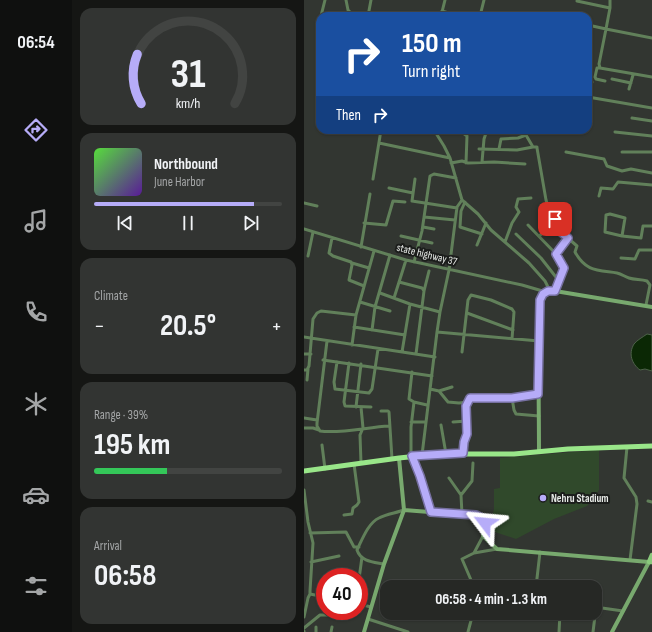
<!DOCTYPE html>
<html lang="en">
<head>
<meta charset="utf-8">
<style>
	body { margin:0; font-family:"Sofia Sans Condensed",sans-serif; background:#323432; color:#f1f3f6; height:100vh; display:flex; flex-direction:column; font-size:15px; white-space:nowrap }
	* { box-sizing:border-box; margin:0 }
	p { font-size:13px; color:#a4a6a7 }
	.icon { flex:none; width:22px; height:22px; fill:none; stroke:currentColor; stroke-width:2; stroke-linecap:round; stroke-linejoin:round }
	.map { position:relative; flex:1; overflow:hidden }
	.side { display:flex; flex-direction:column; gap:8px; padding:8px; background:#151614; width:232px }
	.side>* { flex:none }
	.guide { position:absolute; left:12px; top:12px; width:276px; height:122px; border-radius:12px; box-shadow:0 1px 3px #0004,0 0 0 1px #424442; background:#1a4fa0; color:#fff; overflow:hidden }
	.speed { position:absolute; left:12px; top:568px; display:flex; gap:8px; font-size:20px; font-weight:700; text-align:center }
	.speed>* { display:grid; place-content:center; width:52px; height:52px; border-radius:50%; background:#262825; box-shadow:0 1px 3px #0004,0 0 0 1px #424442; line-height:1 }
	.speed .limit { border:6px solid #d22; background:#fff; color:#111 }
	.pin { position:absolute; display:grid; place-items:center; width:34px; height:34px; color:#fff; margin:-17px; border-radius:8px; box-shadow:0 2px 6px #0006 }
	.me { position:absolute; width:44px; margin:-22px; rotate:299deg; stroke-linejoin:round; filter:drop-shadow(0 0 3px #0008) }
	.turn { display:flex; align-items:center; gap:14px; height:84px; padding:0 20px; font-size:18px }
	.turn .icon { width:52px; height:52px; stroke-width:2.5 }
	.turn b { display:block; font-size:28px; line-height:34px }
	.then { display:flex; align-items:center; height:38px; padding:0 20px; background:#0003; gap:8px; font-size:15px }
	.big { font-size:30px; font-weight:700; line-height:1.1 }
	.side .widget { flex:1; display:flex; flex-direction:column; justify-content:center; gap:6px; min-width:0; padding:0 14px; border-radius:12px; background:#323432 }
	.side .dial { align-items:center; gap:0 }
	.dial svg { height:104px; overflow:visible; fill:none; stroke:#424442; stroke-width:7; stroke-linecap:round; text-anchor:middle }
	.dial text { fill:#f1f3f6; stroke:none }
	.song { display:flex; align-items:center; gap:12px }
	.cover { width:48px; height:48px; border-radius:6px; background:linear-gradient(135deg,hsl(110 70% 55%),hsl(270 70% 35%)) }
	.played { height:4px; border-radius:2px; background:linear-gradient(90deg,#b6acf8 85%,#424442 85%) }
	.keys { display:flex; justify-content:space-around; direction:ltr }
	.heat { display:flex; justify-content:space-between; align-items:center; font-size:22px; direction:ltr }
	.charge { height:6px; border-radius:3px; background:linear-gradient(90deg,#34c759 39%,#424442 0) }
	.trip { position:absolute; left:76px; top:580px; width:222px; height:40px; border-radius:12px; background:#262825; box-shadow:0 1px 3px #0004,0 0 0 1px #424442; font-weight:700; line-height:40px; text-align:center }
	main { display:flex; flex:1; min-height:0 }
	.tab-bar { display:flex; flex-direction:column; width:72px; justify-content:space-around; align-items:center; background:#0f100f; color:#a4a6a7 }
	.tab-bar .icon { width:28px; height:28px }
	.tab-bar .on { color:#b6acf8 }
	.tab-bar b { font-size:18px; color:#f1f3f6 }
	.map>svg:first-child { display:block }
	.green { fill:#30492b }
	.water { fill:#0b2805; stroke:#4d6249 }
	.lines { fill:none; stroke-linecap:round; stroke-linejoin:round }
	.street { stroke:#61805a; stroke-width:3 }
	.secondary { stroke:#78a96e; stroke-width:4 }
	.primary { stroke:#8ac97c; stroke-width:4.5 }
	.highway { stroke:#99e689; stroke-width:5 }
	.route-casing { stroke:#7670a1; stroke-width:10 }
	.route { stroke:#b6acf8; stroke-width:7 }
	.poi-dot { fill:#b6acf8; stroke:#1b1d1b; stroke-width:1.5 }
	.labels { text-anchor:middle; stroke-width:4; stroke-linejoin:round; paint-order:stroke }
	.street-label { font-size:11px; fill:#e7eae7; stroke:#1b1d1b }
	.poi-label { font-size:11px; font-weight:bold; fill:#e7eae7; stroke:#1b1d1b; text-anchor:start }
</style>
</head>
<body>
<main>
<nav class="tab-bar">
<b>06:54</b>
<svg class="icon on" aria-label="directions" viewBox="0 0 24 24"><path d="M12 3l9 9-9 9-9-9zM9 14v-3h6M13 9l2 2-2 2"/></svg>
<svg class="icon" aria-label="music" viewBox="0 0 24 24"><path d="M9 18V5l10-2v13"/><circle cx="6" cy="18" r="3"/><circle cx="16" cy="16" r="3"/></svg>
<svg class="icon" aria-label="phone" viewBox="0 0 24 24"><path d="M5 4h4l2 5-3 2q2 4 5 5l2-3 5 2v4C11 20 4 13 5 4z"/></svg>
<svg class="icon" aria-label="climate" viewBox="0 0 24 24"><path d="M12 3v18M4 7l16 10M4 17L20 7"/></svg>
<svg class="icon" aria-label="car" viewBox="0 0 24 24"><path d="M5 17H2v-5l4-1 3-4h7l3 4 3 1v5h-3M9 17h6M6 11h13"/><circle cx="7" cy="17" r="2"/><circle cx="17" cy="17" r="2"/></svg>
<svg class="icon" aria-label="filters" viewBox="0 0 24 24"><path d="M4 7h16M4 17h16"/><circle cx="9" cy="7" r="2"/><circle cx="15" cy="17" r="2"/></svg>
</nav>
<section class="side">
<div class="widget dial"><svg viewBox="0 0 100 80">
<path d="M14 69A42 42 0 1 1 86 69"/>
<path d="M14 69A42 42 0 0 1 11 31" stroke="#b6acf8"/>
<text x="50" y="56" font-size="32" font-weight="700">31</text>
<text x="50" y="72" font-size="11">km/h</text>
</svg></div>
<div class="widget">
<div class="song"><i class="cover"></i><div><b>Northbound</b><p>June Harbor</p></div></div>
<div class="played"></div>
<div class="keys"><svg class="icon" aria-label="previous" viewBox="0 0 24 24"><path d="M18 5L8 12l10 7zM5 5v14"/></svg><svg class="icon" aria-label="pause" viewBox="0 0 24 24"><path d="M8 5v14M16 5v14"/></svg><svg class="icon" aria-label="next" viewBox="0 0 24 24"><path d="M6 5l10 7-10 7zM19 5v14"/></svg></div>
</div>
<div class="widget"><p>Climate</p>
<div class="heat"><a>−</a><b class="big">20.5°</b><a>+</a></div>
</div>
<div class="widget"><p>Range · 39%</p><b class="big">195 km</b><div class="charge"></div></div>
<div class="widget"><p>Arrival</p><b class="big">06:58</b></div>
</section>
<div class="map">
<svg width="348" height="632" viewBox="0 0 348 632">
	<rect width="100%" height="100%" fill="#323631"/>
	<!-- green -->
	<path class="green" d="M295 450V490L283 506 250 519 212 539 185 530 190 509V489L196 488V458Z"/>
	<!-- water -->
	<path class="water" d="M343 334 348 335V371L341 369 336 370C328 364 324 354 330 344 333 340 339 337 343 334Z"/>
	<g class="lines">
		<!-- street -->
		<path class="street" d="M42 0 44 10 50 16
			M273 1 306 8V0
			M306 8 302 29 348 38
			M138 11 151 15
			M17 16 21 0
			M64 16 67 0
			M137 16 141 0
			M176 16 180 0
			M284 25 302 29 295 64 296 68 348 77
			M14 40 13 24 16 18
			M296 68H293L291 77 292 79 301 81
			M308 79 327 83
			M284 82H288
			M325 89 329 75
			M284 97 348 108
			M328 118 348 121
			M130 130 140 146 146 158 158 200 174 214 187 230 225 263 241 281 246 291
			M155 130 163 136 162 163
			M219 130 229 147H233V148L242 200 245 210 252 221 250 226 273 246 271 252C282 272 294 270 313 273 318 274 321 277 325 278 331 280 337 279 343 281L346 285 342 305
			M311 132 348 136
			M75 143 146 158
			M175 149 213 150 229 147
			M195 149 197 139 214 138 222 135
			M262 152 300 159 303 166 318 171 327 169 348 173
			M318 152H348
			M178 162 180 139 183 130
			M147 163 158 161 164 163 190 162 221 164
			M69 179 77 130
			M111 179 108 201 153 208
			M85 188 109 193
			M295 196 297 188 309 189 314 182 348 185
			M161 202 157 211 156 227 178 234
			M0 203 13 206
			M120 217 151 220
			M60 223 82 225 89 201 101 202
			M224 225 252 254
			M119 227 130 229
			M0 229 102 260 218 285 242 292
			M212 234 237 258 255 281
			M97 236 128 243
			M235 236 247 227 250 226
			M318 236 301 232 302 215 306 214 321 218 318 236 337 238 339 226H348
			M28 238 25 253 29 256 47 262 48 265 45 280 60 286
			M201 242 208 223 215 212 212 207 214 199 227 198
			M173 245 182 223
			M57 247 66 194
			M4 256 9 232
			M317 258 331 259 335 250H348
			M110 262 118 231 126 176 130 174 152 178
			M48 263 65 268
			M95 282 118 288 120 291
			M251 291 260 268 252 254 264 238
			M76 293 106 304 136 312
			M90 298 102 260
			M56 302 86 311
			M163 313 209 330
			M50 327 101 335
			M68 330 71 307 86 255
			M133 332 235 341
			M0 337 131 357
			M23 341 13 423V426L16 431C36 434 64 427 85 426
			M48 345 52 315 70 251
			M98 352 106 304
			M158 352 164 300 167 295 187 300 208 309 210 312 208 339
			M0 354H7
			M112 354 120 291 125 271
			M19 360 128 376
			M33 362 30 382 31 389 65 393 68 389 74 349
			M45 363 40 402 41 406 67 407
			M0 370H3L5 366 9 319 13 313 17 311 52 315
			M108 372 105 399 110 402 123 405
			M3 380 4 369
			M126 389 135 391 144 402 155 403 164 402
			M135 391 148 387
			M208 398 210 410 212 414 235 416
			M110 402 107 427V456L116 476 127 512
			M52 407 57 364
			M77 411H84L85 412 88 459
			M0 418 13 420
			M107 422H122
			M149 422 163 421
			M137 425 142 454
			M0 428H9L15 430
			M18 445 21 469
			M323 447 320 478 332 497 333 504 326 560
			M159 453 160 442 163 434V406L166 398H208L234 394
			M118 455 133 332 136 312 145 270 153 207 158 200
			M57 463 56 435 59 428 57 407
			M145 478 157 495
			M0 490 4 522 9 543 6 591V594L21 597
			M344 501 348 502
			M158 514 157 495 168 481 169 463
			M40 515 48 514 49 508 53 505 55 502 50 464
			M6 533 42 532 50 547H55
			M170 553 179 536
			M7 562 35 556
			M80 564C70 562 57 562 53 550 58 540 64 523 75 518 82 514 92 513 100 510
			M55 579 58 557
			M217 585 232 586
			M170 587 158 559 170 553 193 549
			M232 587 236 552
			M55 604 67 607
			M291 607 319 611
			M0 617 4 598 6 594
			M265 617 266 613
			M64 619 104 632
			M0 628 16 615H27L28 611
			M0 631V632
			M12 632V627
			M27 632 28 627
			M164 632 169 613
			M255 632 256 613
			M289 632 292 608"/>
		<!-- secondary -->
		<path class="secondary" d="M235 452C235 411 234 371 235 330 236 319 233 303 239 294L244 291H251L348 307
			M100 510 176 516C183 522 180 529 179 536L193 549 345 562 308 632
			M60 632 80 564 100 510 95 458"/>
		<!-- primary -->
		<path class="primary" d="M348 555 345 562H348"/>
		<!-- highway -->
		<path class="highway" d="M0 471 95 458 133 454H210L264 449 348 446"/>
	</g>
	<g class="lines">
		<!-- route casing -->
		<g class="route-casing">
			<path id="route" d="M181 523 180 519 172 515 127 512 116 476 108 456 159 453 160 442 163 434 162 406 166 398H208L234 394 236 300 239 294 244 291H251L260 268 252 254 264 238 250 226 252 222 251 219"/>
		</g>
		<!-- route -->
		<use href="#route" class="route"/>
	</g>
	<!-- markers -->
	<circle class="poi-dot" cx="239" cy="498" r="4"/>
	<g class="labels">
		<!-- street labels -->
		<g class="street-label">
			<text transform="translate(123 254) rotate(14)" y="4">state highway 37</text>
		</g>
		<!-- poi labels -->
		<g class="poi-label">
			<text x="247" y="502">Nehru Stadium</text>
		</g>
	</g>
</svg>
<div class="speed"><div class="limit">40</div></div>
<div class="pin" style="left:251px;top:219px;background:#d93025"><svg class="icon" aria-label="arrive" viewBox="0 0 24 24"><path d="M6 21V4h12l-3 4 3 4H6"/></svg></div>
<svg class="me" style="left:181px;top:523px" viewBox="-20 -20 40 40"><path d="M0-17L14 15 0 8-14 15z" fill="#b6acf8" stroke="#fff" stroke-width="4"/></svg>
<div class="trip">06:58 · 4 min · 1.3 km</div>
<div class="guide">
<div class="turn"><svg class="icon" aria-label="right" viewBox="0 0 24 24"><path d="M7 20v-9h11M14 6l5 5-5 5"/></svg><div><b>150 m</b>Turn right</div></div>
<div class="then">Then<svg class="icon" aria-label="right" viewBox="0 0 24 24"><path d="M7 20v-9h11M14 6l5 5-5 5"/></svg></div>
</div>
</div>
</main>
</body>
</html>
